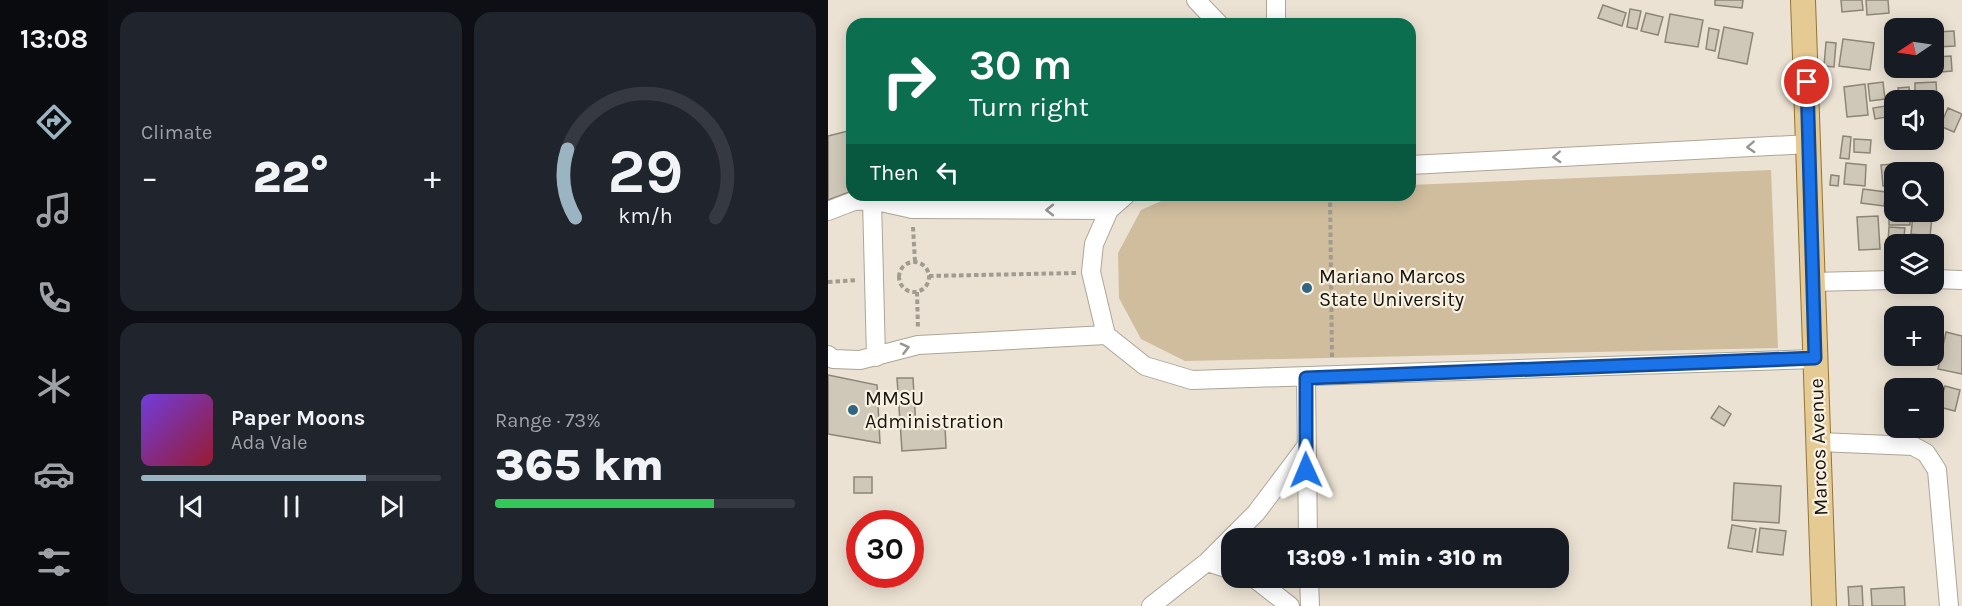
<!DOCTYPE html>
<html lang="en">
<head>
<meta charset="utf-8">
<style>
	body { margin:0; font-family:Karla,sans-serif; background:#20242c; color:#f1f3f6; height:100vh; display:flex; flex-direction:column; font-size:22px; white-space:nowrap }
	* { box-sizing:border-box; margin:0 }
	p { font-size:20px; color:#9ea1a6 }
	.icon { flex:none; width:33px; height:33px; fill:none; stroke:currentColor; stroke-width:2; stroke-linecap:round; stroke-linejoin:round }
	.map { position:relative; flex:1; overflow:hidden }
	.drawer { display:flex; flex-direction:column; gap:12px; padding:12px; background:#0d0f14; width:720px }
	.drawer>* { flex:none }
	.guide { position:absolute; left:18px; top:18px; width:570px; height:183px; border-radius:18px; box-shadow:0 3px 15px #0003; background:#0b6e4f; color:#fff; overflow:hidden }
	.needle { width:39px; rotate:257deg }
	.controls { position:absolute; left:1056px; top:18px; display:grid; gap:12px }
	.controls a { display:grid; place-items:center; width:60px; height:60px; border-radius:12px; background:#171b24; box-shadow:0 3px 15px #0003; font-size:30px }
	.speed { position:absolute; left:18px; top:510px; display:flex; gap:12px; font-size:30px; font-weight:700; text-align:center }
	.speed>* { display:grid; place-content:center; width:78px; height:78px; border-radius:50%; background:#171b24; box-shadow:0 3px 15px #0003; line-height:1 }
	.speed .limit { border:9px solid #d22; background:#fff; color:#111 }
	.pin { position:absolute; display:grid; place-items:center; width:51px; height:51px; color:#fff; margin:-26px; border:3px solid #fff; border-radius:50%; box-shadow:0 2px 6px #0007 }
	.me { position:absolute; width:66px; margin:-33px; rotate:359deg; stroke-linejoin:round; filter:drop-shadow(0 0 4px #0008) }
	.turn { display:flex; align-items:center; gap:21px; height:126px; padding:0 24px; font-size:27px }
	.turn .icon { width:78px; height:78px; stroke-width:2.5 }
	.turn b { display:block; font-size:42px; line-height:51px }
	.then { display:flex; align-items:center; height:57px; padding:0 24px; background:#0003; gap:12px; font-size:22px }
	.big { font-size:45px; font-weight:800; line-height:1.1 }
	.drawer .widget { flex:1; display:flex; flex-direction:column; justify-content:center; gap:9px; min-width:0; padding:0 21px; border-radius:18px; background:#20242c }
	.drawer .dial { align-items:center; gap:0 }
	.dial svg { height:156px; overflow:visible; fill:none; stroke:#363941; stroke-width:7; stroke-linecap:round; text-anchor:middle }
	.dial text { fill:#f1f3f6; stroke:none }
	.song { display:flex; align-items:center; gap:18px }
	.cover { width:72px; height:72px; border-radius:9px; background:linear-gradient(135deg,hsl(260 70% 55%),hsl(350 70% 35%)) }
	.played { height:6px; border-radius:3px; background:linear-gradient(90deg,#9ab4c1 75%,#363941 75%) }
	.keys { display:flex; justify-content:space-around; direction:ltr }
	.heat { display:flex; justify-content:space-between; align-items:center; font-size:33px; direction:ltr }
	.charge { height:9px; border-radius:4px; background:linear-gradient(90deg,#34c759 73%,#363941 0) }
	.drawer .tiles { flex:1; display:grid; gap:12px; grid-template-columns:repeat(2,1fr) }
	.trip { position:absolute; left:393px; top:528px; width:348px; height:60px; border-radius:18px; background:#171b24; box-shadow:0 3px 15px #0003; font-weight:800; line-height:60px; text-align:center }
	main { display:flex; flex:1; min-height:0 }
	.menu { display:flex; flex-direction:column; width:108px; justify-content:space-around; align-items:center; background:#090b0e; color:#9ea1a6 }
	.menu .icon { width:42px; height:42px }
	.menu .selected { color:#9ab4c1 }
	.menu b { font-size:27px; color:#f1f3f6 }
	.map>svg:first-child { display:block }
	.green { fill:#cfbd9d }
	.building { fill:#cfc7b7; stroke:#8d8577; stroke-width:1.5 }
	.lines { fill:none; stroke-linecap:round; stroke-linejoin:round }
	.minor-casing { stroke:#ada596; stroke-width:20 }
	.major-casing { stroke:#927437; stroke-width:26 }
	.path { stroke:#a29b8f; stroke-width:4; stroke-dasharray:4.5 3; stroke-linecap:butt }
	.minor { stroke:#fff; stroke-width:18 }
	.major { stroke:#e5ca94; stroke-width:24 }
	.oneway { stroke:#979593 }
	.route-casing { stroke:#114b97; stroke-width:15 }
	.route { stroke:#1a73e8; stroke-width:10 }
	.poi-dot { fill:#2f6681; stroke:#f8f0e0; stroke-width:2 }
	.labels { text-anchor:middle; stroke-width:4.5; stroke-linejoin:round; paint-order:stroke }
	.poi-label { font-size:20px; fill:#17140e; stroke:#f8f0e0; text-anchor:start }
	.street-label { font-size:20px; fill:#17140e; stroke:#f8f0e0 }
</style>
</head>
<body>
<main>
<nav class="menu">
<b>13:08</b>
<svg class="icon selected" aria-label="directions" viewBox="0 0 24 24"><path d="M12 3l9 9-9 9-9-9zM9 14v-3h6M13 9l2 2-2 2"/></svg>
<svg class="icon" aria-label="music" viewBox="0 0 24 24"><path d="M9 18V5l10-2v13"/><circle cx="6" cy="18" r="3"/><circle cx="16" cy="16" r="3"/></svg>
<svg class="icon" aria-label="phone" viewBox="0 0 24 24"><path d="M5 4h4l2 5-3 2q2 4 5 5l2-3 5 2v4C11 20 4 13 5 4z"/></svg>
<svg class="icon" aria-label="climate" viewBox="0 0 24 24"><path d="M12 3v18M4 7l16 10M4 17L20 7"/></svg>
<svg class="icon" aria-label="car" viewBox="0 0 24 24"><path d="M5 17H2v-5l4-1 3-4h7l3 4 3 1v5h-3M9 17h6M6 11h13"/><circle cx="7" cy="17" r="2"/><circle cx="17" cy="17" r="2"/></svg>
<svg class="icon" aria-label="filters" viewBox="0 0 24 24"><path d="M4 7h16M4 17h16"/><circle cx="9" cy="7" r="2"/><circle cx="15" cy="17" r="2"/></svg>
</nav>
<section class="drawer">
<div class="tiles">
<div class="widget"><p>Climate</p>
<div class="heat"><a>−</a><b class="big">22°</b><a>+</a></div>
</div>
<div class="widget dial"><svg viewBox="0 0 100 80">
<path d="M14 69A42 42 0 1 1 86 69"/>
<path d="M14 69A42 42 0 0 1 10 34" stroke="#9ab4c1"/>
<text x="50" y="56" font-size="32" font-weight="700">29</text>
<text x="50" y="72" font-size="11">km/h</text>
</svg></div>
<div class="widget">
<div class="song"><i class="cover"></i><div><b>Paper Moons</b><p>Ada Vale</p></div></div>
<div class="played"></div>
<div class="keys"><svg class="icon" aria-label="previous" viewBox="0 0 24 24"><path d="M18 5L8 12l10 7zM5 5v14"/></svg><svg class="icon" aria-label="pause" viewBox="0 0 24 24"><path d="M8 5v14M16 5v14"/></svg><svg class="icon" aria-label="next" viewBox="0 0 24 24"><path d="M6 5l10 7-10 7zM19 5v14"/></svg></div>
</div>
<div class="widget"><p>Range · 73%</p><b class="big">365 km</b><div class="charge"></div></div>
</div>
</section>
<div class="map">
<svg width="1134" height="606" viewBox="0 0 1134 606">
	<rect width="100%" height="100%" fill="#ebe2d3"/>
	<!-- green -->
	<path class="green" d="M943 170 950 348 357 361 313 339 291 298 290 253 313 210 347 195H582V185Z"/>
	<!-- building -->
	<path class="building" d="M887 0H915L914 8 887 5Z
		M1013 0H1034L1035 10 1014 12Z
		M1038 0H1060L1061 13 1039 15Z
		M775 5 798 13 794 26 770 18Z
		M802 9 813 11 809 29 799 27Z
		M818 13 835 17 830 35 813 31Z
		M842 14 875 20 870 47 837 42Z
		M896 27 925 33 919 64 890 58Z
		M881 28 891 30 887 51 878 49Z
		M1126 31 1127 46 1110 47 1109 32Z
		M1015 39 1046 43 1042 70 1011 66Z
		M998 42 1008 43 1006 67 996 66Z
		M1123 56 1124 71 1089 74V68H1106V57Z
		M1055 82 1057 99 1042 101 1040 84Z
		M1108 82 1109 97H1087V83Z
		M1037 84 1040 115 1019 117 1016 87Z
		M1081 87 1083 100H1072L1070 88Z
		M1111 98 1113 118H1106V100H1087Z
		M1057 106 1059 117 1047 119 1045 108Z
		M1120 108 1134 114 1126 132 1112 126Z
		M24 130V191L0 200V136Z
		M1015 136 1023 137 1021 159 1012 158Z
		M1026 139 1043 140 1042 153 1026 152Z
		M1018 163 1038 165 1037 186 1016 184Z
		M1067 164 1066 185 1055 186 1053 165Z
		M1003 175 1011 176 1010 186 1002 185Z
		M1035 189 1058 192 1056 206 1033 203Z
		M1061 207H1066V212H1082V225H1061Z
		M1085 215 1104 217 1102 236 1083 234Z
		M1050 216 1052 249 1031 250 1029 217Z
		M1061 227 1077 228 1075 243 1060 242Z
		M1118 332 1134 336V374L1110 369Z
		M0 375 49 385 52 443 0 434Z
		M69 378H85L88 427 117 425 118 448 74 451Z
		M1117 386 1132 390 1127 411 1111 407Z
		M891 406 903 414 896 426 883 418Z
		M26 477H44V493H26Z
		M906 483 953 486 951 523 904 520Z
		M904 525 928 529 924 552 900 548Z
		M932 528 958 531 955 555 929 552Z
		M1034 586 1035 606H1021L1020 587Z
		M1076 587 1077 606H1044L1043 589Z"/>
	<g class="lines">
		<!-- minor casing -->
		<g class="minor-casing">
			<path id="minor" d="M368 0 391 24
				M448 0V24
				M582 165 982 144
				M298 195 281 210 266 244 263 272 278 335 317 366 364 380 987 359
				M44 200 48 357
				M0 211 26 201 44 200 84 209 281 210
				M1106 279 1134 280
				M984 282 1066 280
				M0 355 5 359 32 360 90 345 278 335
				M478 378 480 538
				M991 442 1085 446 1098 453 1109 470 1121 606
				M379 562 404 570
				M426 578 462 606
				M481 578 482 606
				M323 606 379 562 428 513 477 448"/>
		</g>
		<!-- major casing -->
		<g class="major-casing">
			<path id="major" d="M975 0 996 606"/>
		</g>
		<!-- path -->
		<path class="path" d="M502 195 504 358
			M85 227 87 262
			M71 277a15 15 0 1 1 30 0a15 15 0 1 1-30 0Z
			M101 276 248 273
			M0 282 30 280
			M89 292 90 329"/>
		<!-- minor -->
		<use href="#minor" class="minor"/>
		<!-- major -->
		<use href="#major" class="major"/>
	</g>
	<!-- one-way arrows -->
	<defs><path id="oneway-chevron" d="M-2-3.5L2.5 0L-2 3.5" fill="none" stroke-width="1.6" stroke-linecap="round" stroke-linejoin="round" transform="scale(1.5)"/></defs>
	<g class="oneway">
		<use href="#oneway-chevron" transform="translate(923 147) rotate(177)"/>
		<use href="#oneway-chevron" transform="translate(729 157) rotate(177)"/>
		<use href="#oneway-chevron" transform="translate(222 210) rotate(-180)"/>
		<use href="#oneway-chevron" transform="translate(77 348) rotate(-14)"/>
	</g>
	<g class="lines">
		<!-- route casing -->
		<g class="route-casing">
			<path id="route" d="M478 470V378L987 358 979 82"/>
		</g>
		<!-- route -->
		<use href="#route" class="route"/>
	</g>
	<!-- markers -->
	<g class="poi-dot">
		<circle cx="479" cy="288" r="6"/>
		<circle cx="25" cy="410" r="6"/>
	</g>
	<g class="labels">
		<!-- poi labels -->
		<g class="poi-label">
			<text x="491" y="283">Mariano Marcos<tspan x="491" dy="23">State University</tspan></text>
			<text x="37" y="405">MMSU<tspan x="37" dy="23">Administration</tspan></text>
		</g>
		<!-- street labels -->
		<g class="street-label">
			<text transform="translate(990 447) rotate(-92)" y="7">Marcos Avenue</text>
		</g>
	</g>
</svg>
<div class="controls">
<a><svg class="needle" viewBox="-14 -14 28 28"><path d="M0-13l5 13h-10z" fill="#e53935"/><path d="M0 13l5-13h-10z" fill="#9ea1a6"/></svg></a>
<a><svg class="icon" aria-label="sound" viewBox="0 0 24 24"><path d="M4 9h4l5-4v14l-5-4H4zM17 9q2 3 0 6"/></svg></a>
<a><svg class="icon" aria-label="search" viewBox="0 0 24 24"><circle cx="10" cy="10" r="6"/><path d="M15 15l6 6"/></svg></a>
<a><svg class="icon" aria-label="layers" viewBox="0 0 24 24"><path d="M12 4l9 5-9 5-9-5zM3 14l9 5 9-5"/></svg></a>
<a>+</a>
<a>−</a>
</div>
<div class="speed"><div class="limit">30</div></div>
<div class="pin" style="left:979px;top:82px;background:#d93025"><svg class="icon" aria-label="arrive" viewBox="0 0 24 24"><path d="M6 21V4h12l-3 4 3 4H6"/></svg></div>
<svg class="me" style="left:478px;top:470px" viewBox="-20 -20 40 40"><path d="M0-17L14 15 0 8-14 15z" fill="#1a73e8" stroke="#fff" stroke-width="4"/></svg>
<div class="trip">13:09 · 1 min · 310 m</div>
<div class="guide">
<div class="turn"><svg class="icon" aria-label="right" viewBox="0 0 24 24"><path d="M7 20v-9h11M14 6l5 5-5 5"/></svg><div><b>30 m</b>Turn right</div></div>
<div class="then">Then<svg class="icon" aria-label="left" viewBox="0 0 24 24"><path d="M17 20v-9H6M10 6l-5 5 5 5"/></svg></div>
</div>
</div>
</main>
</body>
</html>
